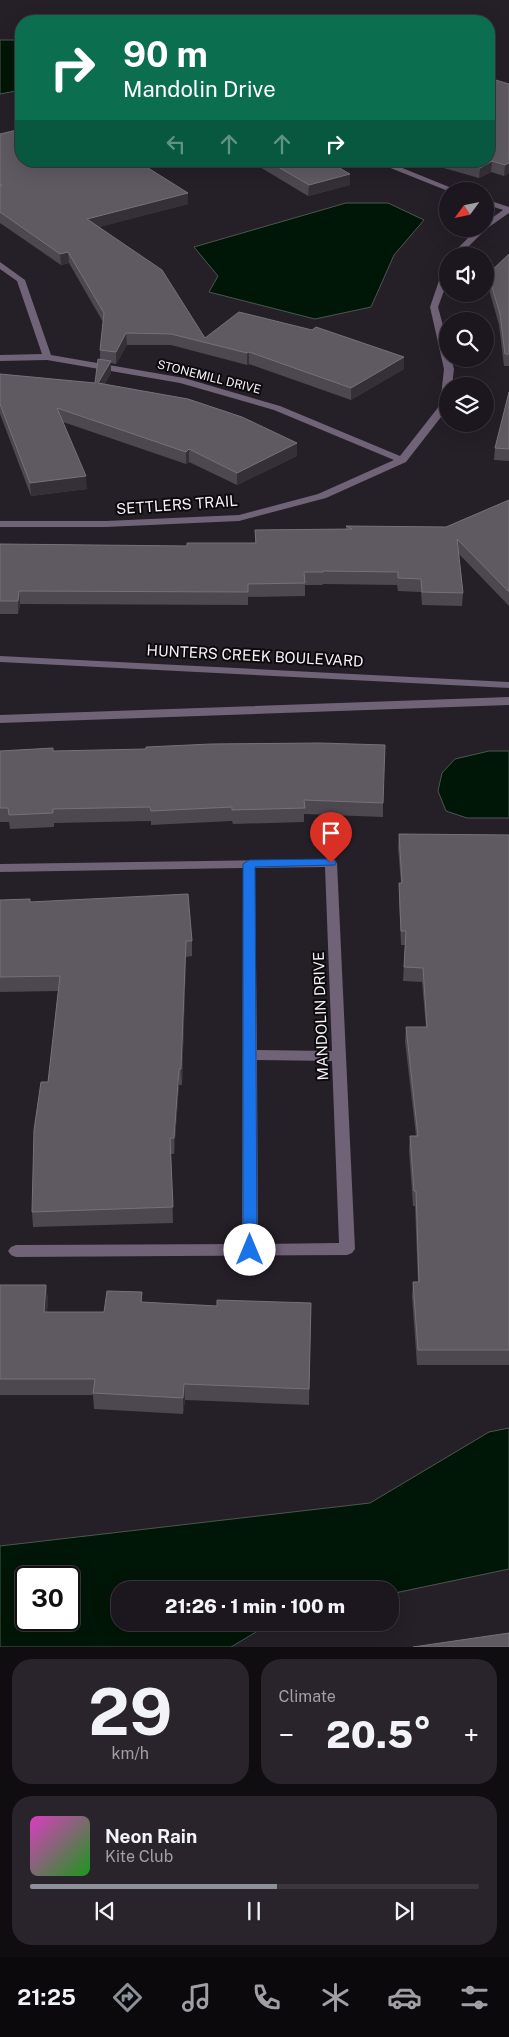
<!DOCTYPE html>
<html lang="en">
<head>
<meta charset="utf-8">
<style>
	body { margin:0; font-family:"Public Sans",sans-serif; background:#29242b; color:#f1f3f6; height:100vh; display:flex; flex-direction:column; font-size:19px; white-space:nowrap }
	* { box-sizing:border-box; margin:0 }
	p { font-size:16px; color:#a09fa4 }
	.icon { flex:none; width:28px; height:28px; fill:none; stroke:currentColor; stroke-width:2; stroke-linecap:round; stroke-linejoin:round }
	.map { position:relative; height:1647px; overflow:hidden }
	.sheet { display:flex; flex-direction:column; gap:12px; padding:12px; background:#0f0d10; flex:1 }
	.sheet>* { flex:none }
	.banner { position:absolute; left:15px; top:15px; width:480px; height:152px; border-radius:20px; box-shadow:0 5px 20px #0002,0 0 0 1px #3a363c; background:#0b6e4f; color:#fff; overflow:hidden }
	.needle { width:32px; rotate:237deg }
	.fabs { position:absolute; left:439px; top:182px; display:grid; gap:10px }
	.fabs a { display:grid; place-items:center; width:55px; height:55px; border-radius:50%; background:#1c171e; box-shadow:0 5px 20px #0002,0 0 0 1px #3a363c; font-size:25px }
	.speed { position:absolute; left:15px; top:1566px; display:flex; gap:10px; font-size:25px; font-weight:700; text-align:center }
	.speed>* { display:grid; place-content:center; width:65px; height:65px; border-radius:50%; background:#1c171e; box-shadow:0 5px 20px #0002,0 0 0 1px #3a363c; line-height:1 }
	.speed .limit { border:2px solid #111; border-radius:8px; background:#fff; color:#111 }
	.pin { position:absolute; display:grid; place-items:center; width:42px; height:42px; color:#fff; margin:-51px -21px; border-radius:50% 50% 50% 0; rotate:-45deg; box-shadow:0 0 5px #0007 }
	.pin .icon { rotate:45deg }
	.me { position:absolute; width:55px; margin:-28px; rotate:0deg; stroke-linejoin:round; filter:drop-shadow(0 0 4px #0008) }
	.turn { display:flex; align-items:center; gap:18px; height:105px; padding:0 25px; font-size:22px }
	.turn .icon { width:65px; height:65px; stroke-width:2.5 }
	.turn b { display:block; font-size:35px; line-height:42px }
	.lanes { display:flex; align-items:center; height:48px; padding:0 25px; background:#0003; justify-content:center; gap:25px; direction:ltr }
	.lanes .off { opacity:.35 }
	.big { font-size:38px; font-weight:800; line-height:1.1 }
	.sheet .widget { flex:1; display:flex; flex-direction:column; justify-content:center; gap:8px; min-width:0; padding:0 18px; border-radius:20px; background:#29242b }
	.sheet .dial { align-items:center; gap:0 }
	.dial b { font-size:65px; line-height:1 }
	.song { display:flex; align-items:center; gap:15px }
	.cover { width:60px; height:60px; border-radius:8px; background:linear-gradient(135deg,hsl(310 70% 55%),hsl(120 70% 35%)) }
	.played { height:5px; border-radius:2px; background:linear-gradient(90deg,#8c9099 55%,#3a363c 55%) }
	.keys { display:flex; justify-content:space-around; direction:ltr }
	.heat { display:flex; justify-content:space-between; align-items:center; font-size:28px; direction:ltr }
	.sheet .tiles { flex:1; display:grid; gap:12px; grid-template-columns:1fr 1fr }
	.widget:last-child { grid-column:span 2 }
	.trip { position:absolute; left:111px; top:1581px; width:288px; height:50px; border-radius:20px; background:#1c171e; box-shadow:0 5px 20px #0002,0 0 0 1px #3a363c; font-weight:800; line-height:50px; text-align:center }
	.tabs { display:flex; height:80px; justify-content:space-around; align-items:center; background:#0b090c; color:#a09fa4 }
	.tabs .icon { width:35px; height:35px }
	.tabs .current { color:#8c9099 }
	.tabs b { font-size:22px; color:#f1f3f6 }
	.map>svg:first-child { display:block }
	.water { fill:#001606; stroke:#4a584e; fill-rule:evenodd }
	.lines { fill:none; stroke-linecap:round; stroke-linejoin:round }
	.minor { fill:#706277; fill-rule:evenodd }
	.tertiary { fill:#706277; fill-rule:evenodd }
	.wall { fill:#4d4750 }
	.shaded-wall { fill:#352f38 }
	.building { fill:#5f5961; stroke:#767179 }
	.route { fill:#1a73e8; stroke:#114b97 }
	.labels { text-anchor:middle; stroke-width:4; stroke-linejoin:round; paint-order:stroke }
	.far-street-label { font-size:12px; fill:#f5f1f6; stroke:#0d0a0e }
	.street-label { font-size:15px; fill:#f5f1f6; stroke:#0d0a0e }
</style>
</head>
<body>
<div class="map">
<svg width="509" height="1647" viewBox="0 0 509 1647">
	<rect width="100%" height="100%" fill="#251f28"/>
	<!-- water -->
	<path class="water" d="M0 40H21V90L0 94Z
		M346 203H388L424 220 394 255 371 307 315 319 209 292 218 276 194 247Z
		M489 751H509V818H467L446 811 438 791 442 773 455 759Z
		M509 1428V1569L390 1594V1590H120V1622L271 1623 231 1647H0V1546L370 1503 489 1432ZM26 1578H69V1620H26Z"/>
	<g class="lines">
		<!-- minor -->
		<path class="minor" d="M373 161H385L459 191H448Z
			M485 199 509 207V213L486 229 459 256H450L477 229H485V223L503 210 485 204Z
			M0 262 25 280 51 355 184 378 280 406 400 456 440 405 444 369 430 307 444 266 448 264V280L438 307 448 344V359H451L454 369 452 386H448V408L406 462 326 498 239 521 106 527H0V521H106L239 515 318 494 394 460 274 410 180 383 47 360 0 361V355L42 354 17 281 0 269Z
			M331 859 337 863 355 1249 352 1253 347 1255 16 1257 11 1255 8 1251 11 1247 16 1245 242 1244 243 868 0 872V864ZM325 867 332 1051 257 1050 255 868ZM257 1060 332 1061 339 1243 258 1244Z"/>
		<!-- tertiary -->
		<path class="tertiary" d="M0 656 509 682V688L0 662Z
			M509 697V705L0 723V715Z"/>
	</g>
	<!-- wall -->
	<path class="wall" d="M509 84V173L504 176 491 172 479 178 426 163 423 161H489Z
		M0 134 188 193V204L99 227 205 338 404 357V369L351 400 249 364 247 365 171 345H127L116 364 111 363V373L105 384 297 443V456L237 485 189 462 186 464 63 422 87 489 31 496 0 414V415V374L95 383 100 359V350L103 322 69 263 61 265 0 223Z
		M250 161H327L350 185 308 196Z
		M509 254V366H504L499 325 488 286V274Z
		M509 392V461L494 460 495 448Z
		M509 500V606L459 554 463 593 462 606 422 605 421 592 398 591 397 585 323 584 322 585H305V596L248 597V605L20 604 18 614H0V544L187 546 255 543V530L346 529V526L446 527Z
		M0 751H53L383 803V817L304 814V822L233 824 232 821 151 825V821L54 823V827L10 829 9 822H0Z
		M399 834 509 835V1365H417L412 1297 413 1282H418L415 1206H413L409 1151 410 1136H416L405 1041 406 1027H426L422 982 403 981 405 945H401L399 897V883H401L398 848Z
		M0 900 30 902 192 941V956L186 957 182 1085H179L174 1154H171L173 1223 33 1227 32 1212 48 1082 58 991 0 992Z
		M0 1285H46L48 1301 47 1312H104L142 1292V1302L217 1306 311 1303 309 1405 185 1400 183 1414 94 1409 93 1395H0Z"/>
	<!-- shaded-wall -->
	<path class="shaded-wall" d="M492 161 491 172 479 178 480 168Z
		M509 163V173L504 176 505 165Z
		M350 174V185L308 196 309 185Z
		M188 193V204L88 230 87 219Z
		M68 252 69 263 61 265 60 254Z
		M126 333 127 345 116 364V352Z
		M249 352V364L247 365V353Z
		M404 357V369L351 400V388Z
		M111 361V373L99 395 98 383Z
		M297 443V456L237 485V473Z
		M189 449V462L186 464V452Z
		M86 476 87 489 31 496 30 483Z
		M19 591 20 604 18 614V601Z
		M186 941V957L182 1085 181 1069Z
		M179 1069V1085L174 1154V1138Z
		M46 1285 48 1301 46 1328 44 1312Z
		M184 1384 185 1400 183 1414V1398Z"/>
	<!-- building -->
	<path class="building" d="M489 78 509 84V163L505 165 492 161 480 168 458 161H489Z
		M21 129V161H137L188 193 87 219 162 270 205 338 239 312 312 330 316 327 404 357 351 388 249 352 247 353 171 334 126 333 116 352 100 350 104 313 68 252 60 254 0 212V186L2 185H0V134Z
		M268 161H327L350 174 309 185Z
		M509 254V354H505L500 314 488 274Z
		M98 359 111 361 98 383 188 399 242 417 297 443 237 473 189 449 186 452 57 408 86 476 30 483 0 404V374L95 383Z
		M509 392V449L495 448Z
		M509 500V592L457 539 463 593 422 592 421 579 398 578V572L323 571V572H304L305 583 248 584V592L19 591 18 601H0V544L187 546V543H256L255 530 352 529 346 526 446 527Z
		M320 743 385 745 383 803 304 800 305 808 232 810V807L151 811 150 807 53 809V813L9 815 8 808H0V751L53 748V751L146 749V747L211 744Z
		M399 834 509 835V1350H418L413 1282H419L416 1191H414L410 1136H418L406 1027H427L423 968 404 967 406 931H401L399 883H402Z
		M188 894 192 941H186L181 1069H179L174 1138H170L173 1207 32 1212 34 1130 41 1082H48L60 976 0 977V900L30 899V902Z
		M0 1285H46L44 1312H104L107 1291 142 1292 141 1302 217 1306V1300L311 1303 309 1389 184 1384 183 1398 93 1393 95 1379H0Z
		M509 1633V1647H413Z"/>
	<!-- route -->
	<path class="route" d="M331 859 335 860 336 863 335 865 255 867 257 1250 255 1253 250 1255 245 1253 243 1250V864L249 860Z"/>
	<g class="labels">
		<!-- far-street labels -->
		<g class="far-street-label">
			<text transform="translate(209 377) rotate(14)" y="4">STONEMILL DRIVE</text>
		</g>
		<!-- street labels -->
		<g class="street-label">
			<text transform="translate(177 505) rotate(-4)" y="5">SETTLERS TRAIL</text>
			<text transform="translate(255 656) rotate(3)" y="5">HUNTERS CREEK BOULEVARD</text>
			<text transform="translate(321 1016) rotate(-92)" y="5">MANDOLIN DRIVE</text>
		</g>
	</g>
</svg>
<div class="fabs">
<a><svg class="needle" viewBox="-14 -14 28 28"><path d="M0-13l5 13h-10z" fill="#e53935"/><path d="M0 13l5-13h-10z" fill="#a09fa4"/></svg></a>
<a><svg class="icon" aria-label="sound" viewBox="0 0 24 24"><path d="M4 9h4l5-4v14l-5-4H4zM17 9q2 3 0 6"/></svg></a>
<a><svg class="icon" aria-label="search" viewBox="0 0 24 24"><circle cx="10" cy="10" r="6"/><path d="M15 15l6 6"/></svg></a>
<a><svg class="icon" aria-label="layers" viewBox="0 0 24 24"><path d="M12 4l9 5-9 5-9-5zM3 14l9 5 9-5"/></svg></a>
</div>
<div class="speed"><div class="limit">30</div></div>
<div class="pin" style="left:331px;top:863px;background:#d93025"><svg class="icon" aria-label="arrive" viewBox="0 0 24 24"><path d="M6 21V4h12l-3 4 3 4H6"/></svg></div>
<svg class="me" style="left:250px;top:1250px" viewBox="-20 -20 40 40"><circle r="19" fill="#fff"/><path d="M0-13L10 11 0 6-10 11z" fill="#1a73e8"/></svg>
<div class="trip">21:26 · 1 min · 100 m</div>
<div class="banner">
<div class="turn"><svg class="icon" aria-label="right" viewBox="0 0 24 24"><path d="M7 20v-9h11M14 6l5 5-5 5"/></svg><div><b>90 m</b>Mandolin Drive</div></div>
<div class="lanes"><svg class="icon off" aria-label="left" viewBox="0 0 24 24"><path d="M17 20v-9H6M10 6l-5 5 5 5"/></svg><svg class="icon off" aria-label="ahead" viewBox="0 0 24 24"><path d="M12 20V5M6 11l6-6 6 6"/></svg><svg class="icon off" aria-label="ahead" viewBox="0 0 24 24"><path d="M12 20V5M6 11l6-6 6 6"/></svg><svg class="icon" aria-label="right" viewBox="0 0 24 24"><path d="M7 20v-9h11M14 6l5 5-5 5"/></svg></div>
</div>
</div>
<section class="sheet">
<div class="tiles">
<div class="widget dial"><b>29</b><p>km/h</p></div>
<div class="widget"><p>Climate</p>
<div class="heat"><a>−</a><b class="big">20.5°</b><a>+</a></div>
</div>
<div class="widget">
<div class="song"><i class="cover"></i><div><b>Neon Rain</b><p>Kite Club</p></div></div>
<div class="played"></div>
<div class="keys"><svg class="icon" aria-label="previous" viewBox="0 0 24 24"><path d="M18 5L8 12l10 7zM5 5v14"/></svg><svg class="icon" aria-label="pause" viewBox="0 0 24 24"><path d="M8 5v14M16 5v14"/></svg><svg class="icon" aria-label="next" viewBox="0 0 24 24"><path d="M6 5l10 7-10 7zM19 5v14"/></svg></div>
</div>
</div>
</section>
<nav class="tabs">
<b>21:25</b>
<svg class="icon current" aria-label="directions" viewBox="0 0 24 24"><path d="M12 3l9 9-9 9-9-9zM9 14v-3h6M13 9l2 2-2 2"/></svg>
<svg class="icon" aria-label="music" viewBox="0 0 24 24"><path d="M9 18V5l10-2v13"/><circle cx="6" cy="18" r="3"/><circle cx="16" cy="16" r="3"/></svg>
<svg class="icon" aria-label="phone" viewBox="0 0 24 24"><path d="M5 4h4l2 5-3 2q2 4 5 5l2-3 5 2v4C11 20 4 13 5 4z"/></svg>
<svg class="icon" aria-label="climate" viewBox="0 0 24 24"><path d="M12 3v18M4 7l16 10M4 17L20 7"/></svg>
<svg class="icon" aria-label="car" viewBox="0 0 24 24"><path d="M5 17H2v-5l4-1 3-4h7l3 4 3 1v5h-3M9 17h6M6 11h13"/><circle cx="7" cy="17" r="2"/><circle cx="17" cy="17" r="2"/></svg>
<svg class="icon" aria-label="filters" viewBox="0 0 24 24"><path d="M4 7h16M4 17h16"/><circle cx="9" cy="7" r="2"/><circle cx="15" cy="17" r="2"/></svg>
</nav>
</body>
</html>
